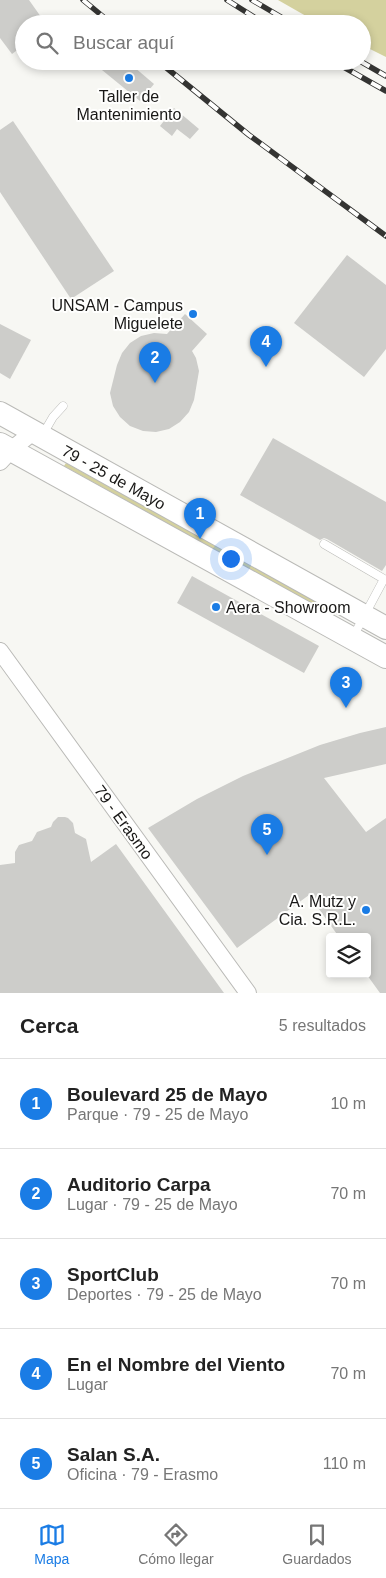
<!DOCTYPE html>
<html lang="es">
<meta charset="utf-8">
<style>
:root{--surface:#fff;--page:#f2f2f2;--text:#222;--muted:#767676;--line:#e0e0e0;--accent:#1a7ce5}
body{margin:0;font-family:Helvetica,sans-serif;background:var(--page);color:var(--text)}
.controls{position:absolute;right:15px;bottom:15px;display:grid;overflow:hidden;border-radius:5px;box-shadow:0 2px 8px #0003}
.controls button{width:45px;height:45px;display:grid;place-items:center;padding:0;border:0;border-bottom:1px solid var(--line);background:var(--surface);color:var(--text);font:25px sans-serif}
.you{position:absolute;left:230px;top:558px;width:18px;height:18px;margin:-12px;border:4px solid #fff;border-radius:50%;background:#1a73e8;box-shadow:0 0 0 8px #1a73e833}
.badge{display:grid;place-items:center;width:32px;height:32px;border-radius:50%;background:var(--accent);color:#fff;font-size:16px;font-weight:700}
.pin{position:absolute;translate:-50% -41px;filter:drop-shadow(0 1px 2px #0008)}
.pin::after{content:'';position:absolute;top:26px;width:18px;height:15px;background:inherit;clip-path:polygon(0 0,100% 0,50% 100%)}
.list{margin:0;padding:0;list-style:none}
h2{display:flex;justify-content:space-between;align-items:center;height:65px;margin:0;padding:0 20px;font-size:21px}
h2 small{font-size:16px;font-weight:400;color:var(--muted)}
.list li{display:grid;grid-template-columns:32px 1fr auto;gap:15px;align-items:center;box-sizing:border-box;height:90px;padding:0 20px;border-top:1px solid var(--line)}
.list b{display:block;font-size:19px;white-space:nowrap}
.list p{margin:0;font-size:16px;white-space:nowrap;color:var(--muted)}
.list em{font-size:16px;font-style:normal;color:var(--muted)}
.icon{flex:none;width:28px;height:28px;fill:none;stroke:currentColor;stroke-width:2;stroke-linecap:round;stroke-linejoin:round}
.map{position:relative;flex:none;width:386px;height:993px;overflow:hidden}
.search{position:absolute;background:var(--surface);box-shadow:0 2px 8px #0003;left:15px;right:15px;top:15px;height:55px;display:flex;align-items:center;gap:12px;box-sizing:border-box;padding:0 18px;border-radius:28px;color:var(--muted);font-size:19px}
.sheet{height:515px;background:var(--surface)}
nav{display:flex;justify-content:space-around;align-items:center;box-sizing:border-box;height:70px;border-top:1px solid var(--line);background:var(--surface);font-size:14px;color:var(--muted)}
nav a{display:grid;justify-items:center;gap:2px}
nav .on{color:var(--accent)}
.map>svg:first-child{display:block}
.green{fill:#d4d19e}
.building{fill:#cdcdca}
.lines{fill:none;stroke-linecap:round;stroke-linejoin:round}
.lane-casing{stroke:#babab7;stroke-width:9}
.street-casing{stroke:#babab7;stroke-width:18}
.secondary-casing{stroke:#babab7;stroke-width:24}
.lane{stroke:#fff;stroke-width:8}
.street{stroke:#fff;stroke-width:16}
.secondary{stroke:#fff;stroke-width:22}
.rail-casing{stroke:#343432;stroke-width:5.5}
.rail{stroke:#fffffe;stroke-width:4;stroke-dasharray:11;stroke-linecap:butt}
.poi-dot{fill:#1a7ce5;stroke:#fffffe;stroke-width:2}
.labels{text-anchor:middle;stroke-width:4;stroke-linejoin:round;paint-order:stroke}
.poi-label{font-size:16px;fill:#191817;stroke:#fffffe;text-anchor:end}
.street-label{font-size:16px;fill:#191817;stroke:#fffffe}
</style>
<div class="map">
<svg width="386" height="993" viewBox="0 0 386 993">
<rect width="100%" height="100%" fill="#f7f7f3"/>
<g class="green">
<path d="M278 0H386V57L362 45V24H320Z"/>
<path d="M66 463 336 612 334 616 64 466Z"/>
</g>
<g class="building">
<path d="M0 0H29L46 24H24V45L12 54 0 38Z"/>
<path d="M91 61H127L154 84 140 101Z"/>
<path d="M174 108 199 129 190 139 177 129 172 136 160 126Z"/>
<path d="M13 121 114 271 71 299 0 192V130Z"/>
<path d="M347 255 386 285V349L364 377 294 323Z"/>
<path d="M185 314 207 334 192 351 196 358 199 371 194 400 189 412 180 422 169 429 156 432 143 431 130 426 120 417 113 406 110 393 117 365 122 353 130 343 141 336 154 333 167 334Z"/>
<path d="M0 324 31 340 10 379 0 373Z"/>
<path d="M273 438 386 502V565L382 571 327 539 324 538 320 540 240 495Z"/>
<path d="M192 576 319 646 304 673 177 603Z"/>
<path d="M386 727V764L324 778 366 832 386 818V993H380L367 975V937H339L309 895 237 948 148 828 197 799 243 776 320 745 360 733Z"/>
<path d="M58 817H65L68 818 73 823 75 833 86 839 91 862 116 844 224 993H0V865L15 863V852L19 845 32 841 37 832 51 827 53 822Z"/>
</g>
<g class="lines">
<defs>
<g id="lane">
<path d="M40 430 46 429 53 417 63 406"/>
<path d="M324 544 384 579 353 637"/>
</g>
<g id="street">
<path d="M0 462 11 450 33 432"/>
<path d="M0 651 248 993"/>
</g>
<g id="secondary">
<path d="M0 413 386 628"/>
<path d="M0 444 386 657"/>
</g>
</defs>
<use href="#lane" class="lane-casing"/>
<use href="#street" class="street-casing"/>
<use href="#secondary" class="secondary-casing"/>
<use href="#lane" class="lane"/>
<use href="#street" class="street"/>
<use href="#secondary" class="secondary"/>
<defs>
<g id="rail">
<path d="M83 0 112 24"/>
<path d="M227 0 265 24"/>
<path d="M252 0 293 24"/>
<path d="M158 61 249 135 386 236"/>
<path d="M333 61 386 91"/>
<path d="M360 61 386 76"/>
</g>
</defs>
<use href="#rail" class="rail-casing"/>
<use href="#rail" class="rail"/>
</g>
<g class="poi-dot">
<circle cx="129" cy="78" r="5"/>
<circle cx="193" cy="314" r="5"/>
<circle cx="216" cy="607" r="5"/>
<circle cx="366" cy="910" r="5"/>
</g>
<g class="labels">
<g class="poi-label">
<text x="129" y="102" text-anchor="middle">Taller de<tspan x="129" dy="18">Mantenimiento</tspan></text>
<text x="183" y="311">UNSAM - Campus<tspan x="183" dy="18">Miguelete</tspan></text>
<text x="226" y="613" text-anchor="start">Aera - Showroom</text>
<text x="356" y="907">A. Mutz y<tspan x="356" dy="18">Cia. S.R.L.</tspan></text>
</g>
<g class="street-label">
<text transform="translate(114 477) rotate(29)" y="6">79 - 25 de Mayo</text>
<text transform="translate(124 822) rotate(54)" y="6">79 - Erasmo</text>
</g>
</g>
</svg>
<div class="controls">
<button><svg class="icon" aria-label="layers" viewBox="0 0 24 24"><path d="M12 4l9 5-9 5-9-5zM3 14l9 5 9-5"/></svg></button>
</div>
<div class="you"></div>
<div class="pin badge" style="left:200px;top:539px">1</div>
<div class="pin badge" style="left:155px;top:383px">2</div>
<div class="pin badge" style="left:346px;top:708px">3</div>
<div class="pin badge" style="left:266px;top:367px">4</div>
<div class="pin badge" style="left:267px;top:855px">5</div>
<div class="search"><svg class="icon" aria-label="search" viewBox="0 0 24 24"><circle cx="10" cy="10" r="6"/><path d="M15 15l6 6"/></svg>Buscar aquí</div>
</div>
<section class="sheet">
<h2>Cerca<small>5 resultados</small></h2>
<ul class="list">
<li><span class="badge">1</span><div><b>Boulevard 25 de Mayo</b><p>Parque · 79 - 25 de Mayo</p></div><em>10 m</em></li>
<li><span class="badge">2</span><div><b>Auditorio Carpa</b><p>Lugar · 79 - 25 de Mayo</p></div><em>70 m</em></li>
<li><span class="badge">3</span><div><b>SportClub</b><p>Deportes · 79 - 25 de Mayo</p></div><em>70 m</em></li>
<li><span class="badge">4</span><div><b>En el Nombre del Viento</b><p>Lugar</p></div><em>70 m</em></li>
<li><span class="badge">5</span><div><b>Salan S.A.</b><p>Oficina · 79 - Erasmo</p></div><em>110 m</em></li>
</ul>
</section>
<nav>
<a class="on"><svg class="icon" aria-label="map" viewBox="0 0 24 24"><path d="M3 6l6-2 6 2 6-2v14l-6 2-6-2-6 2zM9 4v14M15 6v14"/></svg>Mapa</a>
<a><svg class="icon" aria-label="directions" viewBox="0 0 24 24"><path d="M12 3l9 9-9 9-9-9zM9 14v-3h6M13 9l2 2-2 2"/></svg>Cómo llegar</a>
<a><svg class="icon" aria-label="saved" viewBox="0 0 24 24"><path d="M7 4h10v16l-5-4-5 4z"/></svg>Guardados</a>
</nav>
